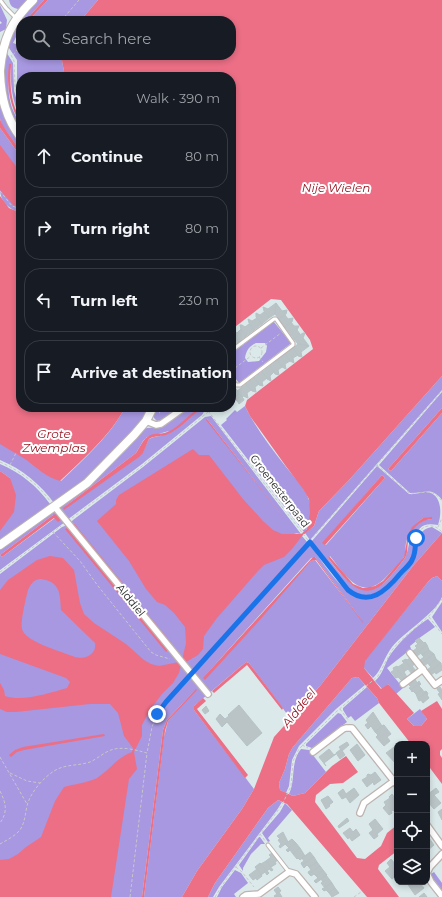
<!DOCTYPE html>
<meta charset="utf-8">
<style>
:root{--surface:#171b24;--page:#242831;--text:#f1f3f6;--muted:#9ea1a6;--line:#363941}
body{margin:0;font-family:Montserrat,sans-serif;background:var(--page);color:var(--text)}
.controls{position:absolute;right:12px;bottom:12px;display:grid;overflow:hidden;border-radius:8px;box-shadow:0 2px 6px #0003}
.controls button{width:36px;height:36px;display:grid;place-items:center;padding:0;border:0;border-bottom:1px solid var(--line);background:var(--surface);color:var(--text);font:20px sans-serif}
.stop{position:absolute;width:12px;height:12px;margin:-9px;border:3px solid #1a73e8;border-radius:50%;background:#fff}
.stop.end{background:#1a73e8;border-color:#fff;box-shadow:0 1px 4px #0008}
.list{margin:0;padding:0;list-style:none}
h2{display:flex;justify-content:space-between;align-items:center;height:52px;margin:0;padding:0 16px;font-size:17px}
h2 small{font-size:13px;font-weight:400;color:var(--muted)}
.list li{display:grid;grid-template-columns:26px 1fr auto;gap:12px;align-items:center;box-sizing:border-box;height:64px;margin:0 8px 8px;padding:0 8px;border:1px solid var(--line);border-radius:16px}
.list b{display:block;font-size:15px;white-space:nowrap}
.list em{font-size:13px;font-style:normal;color:var(--muted)}
.icon{flex:none;width:22px;height:22px;fill:none;stroke:currentColor;stroke-width:2;stroke-linecap:round;stroke-linejoin:round}
.map{position:relative;flex:none;width:442px;height:897px;overflow:hidden}
.search{position:absolute;background:var(--surface);box-shadow:0 2px 6px #0003;left:16px;top:16px;width:220px;height:44px;display:flex;align-items:center;gap:10px;box-sizing:border-box;padding:0 14px;border-radius:16px;color:var(--muted);font-size:15px}
.panel{position:absolute;background:var(--surface);box-shadow:0 2px 6px #0003;left:16px;top:72px;width:220px;height:340px;border-radius:16px}
.map>svg:first-child{display:block}
.green{fill:#a798e1;fill-rule:evenodd}
.water{fill:#ec6f86;fill-rule:evenodd}
.lines{fill:none;stroke-linecap:round;stroke-linejoin:round}
.stream{stroke:#ec6f86;stroke-width:2}
.building{fill:#bac4c6;stroke:#b5c3c6}
.lane-casing{stroke:#bdb3af;stroke-width:5}
.street-casing{stroke:#bdb3af;stroke-width:8}
.secondary-casing{stroke:#bdb3af;stroke-width:10}
.path{stroke:#c7c7c7;stroke-width:1;stroke-dasharray:3 2;stroke-linecap:butt}
.lane{stroke:#fff;stroke-width:3}
.street{stroke:#fff;stroke-width:5.5}
.secondary{stroke:#fff;stroke-width:8}
.route{stroke:#1a73e8;stroke-width:5}
.labels{text-anchor:middle;stroke-width:4;stroke-linejoin:round;paint-order:stroke}
.street-label{font-size:11px;fill:#292929;stroke:#fff}
.water-label{font-size:12px;font-style:italic;fill:#96101e;stroke:#fff}
</style>
<div class="map">
<svg width="442" height="897" viewBox="0 0 442 897">
<rect width="100%" height="100%" fill="#dbe9eb"/>
<g class="green">
<path d="M9 0H29L18 9C13 8 10 6 9 0Z"/>
<path d="M37 0H44L25 21H21V27L13 43 16 44 21 32V55H61L65 77H21V107L17 90V60L7 45 19 20Z"/>
<path d="M48 0H98L80 21H28Z"/>
<path d="M0 5 7 20 6 29 0 32V24L2 23 0 21Z"/>
<path d="M5 50 13 63 14 91 21 114V119C12 101 10 84 11 65 8 81 7 92 12 108 16 118 21 123 21 134L5 100 3 71Z"/>
<path d="M0 102 13 131 21 143V152L2 125 0 119Z"/>
<path d="M0 128 21 157V183L0 156Z"/>
<path d="M0 189 21 207V213C9 209 0 202 0 189Z"/>
<path d="M273 322H274L291 343 290 344 239 383 231 373V354ZM256 343H265L267 346 266 352 259 361 248 362 245 358C246 351 249 346 256 343Z"/>
<path d="M442 376V390L310 540 305 533 314 526 319 511 350 479Z"/>
<path d="M442 392V408L388 469 391 471 442 413V500C431 486 424 494 410 493L379 465Z"/>
<path d="M245 406C255 427 271 448 286 467 294 477 305 488 309 500 312 509 311 526 304 532L221 425 227 420 226 419 235 410 237 412Z"/>
<path d="M125 407H150L138 425 102 464 85 480 54 503C40 484 22 469 0 460V441L61 481C82 461 113 433 125 407Z"/>
<path d="M156 407H161L159 414 163 407H180L164 419 157 421 154 418 153 414Z"/>
<path d="M189 407H203L205 410 202 415 142 464 67 520 59 510V507L89 486 127 449 143 430 147 428 162 427 166 425ZM169 431 160 436 154 437 149 439 143 452 63 508 136 453 143 441 147 437Z"/>
<path d="M211 416 301 534 294 533 302 536 308 543 304 547V548L310 545C330 571 358 625 395 583 401 576 410 568 414 559 419 548 414 530 432 527L442 533 413 566 320 686 290 718 249 663 246 662 194 706V710L254 789 242 809 197 871 182 897H144L164 737 168 721 196 689 167 720 163 730 142 897H0V574L62 527C69 524 67 527 73 520L143 467 205 417ZM207 419 286 521 207 420ZM315 557 363 622 315 560 311 561 203 678 311 558Z"/>
<path d="M0 464C21 473 37 486 50 504V506L0 543V517L10 478 0 471Z"/>
<path d="M377 466 409 494C416 495 422 491 428 492 442 495 442 514 438 525 409 519 418 547 410 560 408 565 403 569 399 574 387 587 371 603 352 591 338 582 322 556 311 542ZM382 475 385 478 326 545 323 543ZM423 518 432 519C405 521 413 541 405 558 399 566 392 575 385 582 361 604 341 575 328 558L330 556C347 578 363 604 389 574 394 568 402 562 405 555 406 551 405 547 406 543 409 531 415 525 423 518Z"/>
<path d="M52 511H56L65 522 0 570V555L2 557 55 518 53 515 0 555V549Z"/>
<path d="M437 576 442 581C442 586 442 593 442 597 435 614 404 632 392 647 384 657 382 670 373 678L364 668V661L428 582 432 578Z"/>
<path d="M442 602V632L432 617Z"/>
<path d="M428 619 435 627 415 641V642L410 646 411 649 387 668 403 688 396 694 388 684 382 689 375 681C383 674 384 665 389 657 396 645 416 626 428 619Z"/>
<path d="M358 677 365 685 336 709 299 746 292 760 289 786 286 793 280 790 279 783 285 769 289 754 293 747 352 678Z"/>
<path d="M367 687 377 698 379 703 355 721 351 716 348 718 343 710V708Z"/>
<path d="M420 709 427 719 421 726H414L407 719Z"/>
<path d="M338 713 341 714 347 722 312 748 306 746V744Z"/>
<path d="M301 749 309 750 326 772 305 793 293 796 289 794C296 780 290 762 301 749Z"/>
<path d="M278 800 282 802 277 810 219 887 213 897H208L215 883 268 808Z"/>
<path d="M285 803 292 810 268 838 270 841 268 842 262 833 280 812Z"/>
<path d="M259 837H260L265 844H261L251 854 243 868V871L239 865Z"/>
<path d="M235 870 241 873 248 883 234 894 236 897H217L222 887Z"/>
<path d="M434 872 442 883V890L431 876V874Z"/>
</g>
<g class="water">
<path d="M44 0H48L28 21H25Z"/>
<path d="M98 0H442V376L350 479 319 511 314 526 302 536 292 549 284 557 264 565 258 571 217 618 204 636 203 649 198 655 181 665 179 673 173 683 162 694 150 710 142 725V736L134 752 137 769 129 779 111 897H0V860L9 859 18 854 26 847 41 837 55 801 64 787C74 784 87 783 97 778 111 769 116 758 132 752L133 748 124 736 118 713 110 704H90L16 712H7L0 709V683L4 690 5 696C23 702 49 693 67 688L70 682 66 678 0 654V590L8 580 37 560 50 556 63 558 74 570 80 603 84 614 94 623 126 644 144 660 151 664 159 666 179 662 182 660 186 643 185 627 174 613 165 605 157 602 146 589 129 561 97 521 116 504V500L119 495 193 449 199 455H209L243 499 263 521 273 530 282 534H301L307 529 310 513 309 499 303 489 285 465 250 416 245 406 247 400 313 349 310 340 281 300 271 299 231 330V77H65L61 55H231V21H80ZM40 579C60 581 60 593 61 610L95 643C97 654 85 660 75 657 63 652 25 642 22 629 20 622 26 598 28 590 31 584 33 580 40 579Z"/>
<path d="M9 64H11C10 79 10 94 15 108 18 115 21 118 21 126 10 106 6 87 9 64Z"/>
<path d="M0 119C4 131 21 147 21 157L0 128Z"/>
<path d="M0 145 21 173V208L13 205 0 190Z"/>
<path d="M0 196 9 208 21 213V407H125C113 433 81 461 60 481 46 477 37 468 25 459 17 454 8 449 0 444Z"/>
<path d="M442 408V413L391 471 388 469Z"/>
<path d="M196 410 197 412C188 419 178 430 168 434 162 437 155 435 149 439L143 453 139 457 64 510 63 508 136 453C141 446 144 435 155 434 159 433 163 434 168 432 178 427 187 417 196 410Z"/>
<path d="M207 419 286 521 206 420Z"/>
<path d="M0 471 10 478 16 495 14 512 0 531Z"/>
<path d="M382 475 385 478 325 545 322 543Z"/>
<path d="M56 514 61 520 58 522 54 518 2 557 0 555 53 515Z"/>
<path d="M432 517V519C419 520 411 529 408 542 407 548 408 553 405 558 399 566 392 575 385 582 361 606 341 574 328 558L329 556 353 584 363 588 375 586 383 581 404 557 408 535 412 527 423 518Z"/>
<path d="M67 528 168 650 166 652 65 529Z"/>
<path d="M442 533V581L437 576 432 578 428 582 365 661 364 668 381 689 388 684 414 713 407 719 414 726H421L427 719 421 711 437 701 442 709V749L440 751V755L442 758V784L427 764V744H411L379 703 377 698 358 677 352 678 293 747 289 754 285 769 279 783 280 790 293 796 305 793 332 766 346 756 358 772 343 783 330 784 316 795 315 802 357 858 365 859 381 846 387 833 397 825V851L379 865 378 869 399 897H367L287 804 278 800 268 808 215 883 208 897H182L197 871 242 809 254 789 274 737 320 686 413 566Z"/>
<path d="M313 557H315L363 622V623L316 560 311 561 258 622 205 680 203 678Z"/>
<path d="M246 662 249 663 283 708 282 710 247 665 214 693 212 691Z"/>
<path d="M196 689 197 690 168 721 165 731 144 897H142L163 730 167 720Z"/>
<path d="M203 698 206 701 197 709 248 775 245 778 194 710V706Z"/>
<path d="M104 734 105 736 24 750 17 752 11 757 9 755 15 750 23 747Z"/>
</g>
<g class="lines">
<path class="stream" d="M74 525 170 643"/>
</g>
<g class="building">
<path d="M276 303 282 311 287 310 286 314 279 319 275 314Z"/>
<path d="M276 303 275 314 269 318 264 311 263 307 268 309Z"/>
<path d="M264 312 269 318 262 324 256 317V313L260 315Z"/>
<path d="M285 315 288 319 293 318 292 322 285 327 279 319Z"/>
<path d="M257 318 262 324 254 330 249 323 248 319 252 321Z"/>
<path d="M291 322 294 326H299L297 330 300 334 294 339 285 327Z"/>
<path d="M249 324 254 330 246 336 241 329 240 325H242L245 327Z"/>
<path d="M241 329 246 336 239 342 233 334V331L237 333Z"/>
<path d="M303 333H305L303 338 309 346 298 344 294 339Z"/>
<path d="M234 335 239 342 231 347V337Z"/>
<path d="M298 344 309 346 301 352 302 357 298 356 293 348Z"/>
<path d="M293 348 298 355 293 358 294 363 290 361 285 354Z"/>
<path d="M285 354 290 361 285 364 286 369 282 367 277 360Z"/>
<path d="M277 360 282 367 278 370 279 375 275 374 270 366Z"/>
<path d="M270 366 274 372 270 376 271 381 267 379 262 372Z"/>
<path d="M262 372 267 378 262 382 263 386 259 385 254 378Z"/>
<path d="M254 378 259 384 255 387 256 392 252 391 246 384Z"/>
<path d="M246 384 251 390 247 393 248 398 243 396 242 397 237 391Z"/>
<path d="M236 389 238 391 232 395 231 393Z"/>
<path d="M238 391 239 394 234 397 232 395Z"/>
<path d="M239 394 241 396 236 400 234 397Z"/>
<path d="M241 396 243 398 238 402 236 400Z"/>
<path d="M243 398 244 400 239 404 238 402Z"/>
<path d="M419 638 422 641 418 644 415 641Z"/>
<path d="M422 641 424 643 425 642 427 645 415 654 413 651 417 648 415 646Z"/>
<path d="M427 645 429 650 422 655 421 653 417 656 415 654Z"/>
<path d="M429 650 434 654 422 663 420 660 424 657 422 655Z"/>
<path d="M434 654 436 659 429 665 428 663 424 666 422 663Z"/>
<path d="M410 658 415 664 412 666 416 671 414 672 404 660 406 659 407 660Z"/>
<path d="M436 659 441 663 429 672 427 670 431 667 429 665Z"/>
<path d="M404 660 414 672 412 674 408 669 405 671 401 665 404 663 402 661Z"/>
<path d="M441 663 442 670 436 674 435 672 431 675 429 672Z"/>
<path d="M401 665 405 671 404 672 407 677 404 679 395 667 397 666 398 667Z"/>
<path d="M395 667 404 679 402 681 398 677 396 678 391 672 394 670 393 668Z"/>
<path d="M415 679 417 683 419 681 420 683 411 690 409 688 411 687 408 684Z"/>
<path d="M420 683 421 684 419 686 422 689 416 694 413 691 412 692 411 690Z"/>
<path d="M440 687 442 690V700L438 694 440 693 437 689Z"/>
<path d="M422 689 424 692 426 691 427 692 418 699 416 694Z"/>
<path d="M427 692 428 694 427 695 429 698 423 703 421 700 419 701 418 699Z"/>
<path d="M239 705 262 733 247 746 227 722 222 727 216 719 220 714 225 719 229 716 228 715Z"/>
<path d="M206 706 209 711 205 714 202 710Z"/>
<path d="M373 712 382 726 384 725 375 732 371 726 368 729 365 725 368 723 366 720Z"/>
<path d="M384 725 391 734 387 737 390 741 384 746 376 737 378 735 375 732Z"/>
<path d="M347 742 349 745 342 751 339 747Z"/>
<path d="M357 744 365 755 358 761 350 750Z"/>
<path d="M397 745V765L386 753Z"/>
<path d="M329 749 334 755 336 754 324 763 326 766 319 757Z"/>
<path d="M341 749 345 755 340 759 336 753Z"/>
<path d="M375 772 381 780 374 785 373 782 367 787 362 780 367 777V775L368 774 371 775Z"/>
<path d="M354 788 359 795 350 803 346 797 342 799 338 793 343 789 346 794Z"/>
<path d="M436 788 439 792 434 795 441 803 434 809 427 801 429 799 427 795Z"/>
<path d="M392 794 397 801 395 804 397 807V813H396L393 810 391 811 392 813 389 815 383 808 386 805 384 802 390 798 389 797Z"/>
<path d="M328 796 333 802 329 805 330 806 326 809 321 800Z"/>
<path d="M442 809V820L438 812Z"/>
<path d="M347 818 349 821 339 828 338 826Z"/>
<path d="M375 819 383 829 377 834 378 836 374 839 369 833 373 830 369 824Z"/>
<path d="M350 828 353 832 356 829 360 835 352 841 349 837 348 839 343 833Z"/>
<path d="M283 832 288 842 280 848 279 846 281 844 278 840 280 839 277 836Z"/>
<path d="M429 838 434 845 427 851V839Z"/>
<path d="M292 839 296 843 289 848 285 844Z"/>
<path d="M296 843 300 848 293 854 290 850 288 852 286 850Z"/>
<path d="M300 848 305 856 300 860 298 858 297 859 293 854Z"/>
<path d="M310 852 314 857 302 865 301 863 304 861 302 858Z"/>
<path d="M272 853 278 860 275 862 276 864 271 867 266 861 271 857 269 855Z"/>
<path d="M314 857 317 862 309 867 307 865 304 868 302 865Z"/>
<path d="M391 859 396 865 393 868 397 873V875L392 879 385 871 390 867 387 863Z"/>
<path d="M266 861 273 870 271 871 270 869 266 871 261 864Z"/>
<path d="M317 862 320 866 309 874 308 872 311 870 309 867Z"/>
<path d="M260 863 269 873 267 875 265 872 261 875 255 867Z"/>
<path d="M320 866 323 870 316 876 314 874 311 876 309 874Z"/>
<path d="M257 869 262 876 257 880 256 878 253 880 249 875Z"/>
<path d="M323 870 327 875 316 883 314 881 318 878 316 876Z"/>
<path d="M326 875 332 883 325 888 321 883 323 882 321 879Z"/>
<path d="M409 882 416 883 419 882 424 888 415 895 407 883Z"/>
<path d="M332 883 335 888 329 893 326 890 324 891 322 889Z"/>
<path d="M278 887 281 891 279 892 282 897H275L274 896 277 894 274 890Z"/>
<path d="M335 888 339 893 332 897 329 893Z"/>
<path d="M424 893 427 897H419Z"/>
</g>
<g class="lines">
<defs>
<g id="lane">
<path d="M0 0 6 8 16 18"/>
<path d="M231 351 274 319H276L293 343V345L240 385H236L231 378"/>
<path d="M268 845 289 872"/>
</g>
<g id="street">
<path d="M146 421 156 425 161 424 185 407"/>
<path d="M54 506 208 694"/>
<path d="M410 653 435 685 442 680"/>
<path d="M403 684 423 669"/>
<path d="M313 752 343 729 346 728H352L397 785"/>
<path d="M360 813 364 803 394 781"/>
<path d="M427 825 442 846"/>
<path d="M442 854 430 867 427 873 431 882 442 896"/>
<path d="M243 897 246 895 259 894 289 872 296 874 315 897"/>
</g>
<g id="secondary">
<path d="M0 70C3 40 11 21 33 0"/>
<path d="M0 73C1 98 6 118 21 138"/>
<path d="M0 545 87 483 134 435 146 421 153 407"/>
</g>
</defs>
<use href="#lane" class="lane-casing"/>
<use href="#street" class="street-casing"/>
<use href="#secondary" class="secondary-casing"/>
<g class="path">
<path d="M61 21 79 0"/>
<path d="M11 55 14 61 15 86 21 110"/>
<path d="M13 55 21 45"/>
<path d="M0 191 12 206 21 209"/>
<circle cx="256" cy="352" r="6"/>
<path d="M261 348 281 333"/>
<path d="M259 357 263 362"/>
<path d="M231 371 251 356"/>
<path d="M205 407 341 583C364 608 381 596 400 574 404 570 409 565 412 560 418 550 412 529 428 526 434 525 438 528 442 532"/>
<path d="M0 462C20 471 37 483 50 501"/>
<path d="M10 465 16 453"/>
<path d="M377 465 409 493C423 495 431 486 442 501"/>
<path d="M72 518 142 466 208 412"/>
<path d="M438 527 442 518"/>
<path d="M53 532 80 561 98 586 151 652 156 655 170 659"/>
<path d="M0 572 61 526"/>
<path d="M429 617 442 634"/>
<path d="M197 669 442 391"/>
<path d="M340 709 349 721"/>
<path d="M302 745 308 748"/>
<path d="M0 757 27 804"/>
<path d="M10 773 27 781 40 783"/>
<path d="M0 791C6 803 8 812 0 823"/>
<path d="M260 834 266 842"/>
<path d="M0 844C7 840 15 836 20 830 25 822 25 815 27 806 30 793 43 778 54 771 65 764 78 766 90 762 97 759 103 753 111 750 122 746 136 750 147 753L152 727 157 714 188 679"/>
<path d="M236 867 242 872 254 887"/>
<path d="M130 897 147 753"/>
<path d="M215 897 225 881 282 805 291 786 293 761 299 749 336 712 378 676 392 650 398 643 431 614 442 599"/>
<path d="M354 897 361 892"/>
</g>
<use href="#lane" class="lane"/>
<use href="#street" class="street"/>
<use href="#secondary" class="secondary"/>
</g>
<g class="lines">
<path class="route" d="M157 714 166 702 310 542 348 590C369 607 386 591 400 574 404 569 410 565 412 560 416 553 415 545 416 538"/>
</g>
<g class="labels">
<g class="street-label">
<text transform="translate(280 491) rotate(52)" y="4">Groenesterpaad</text>
<text transform="translate(131 600) rotate(51)" y="4">Alddiel</text>
</g>
<g class="water-label">
<text x="336" y="192">Nije Wielen</text>
<text x="54" y="438">Grote<tspan x="54" dy="14">Zwemplas</tspan></text>
<text transform="translate(299 708) rotate(-51)" y="4">Alddeel</text>
</g>
</g>
</svg>
<div class="controls">
<button>+</button>
<button>−</button>
<button><svg class="icon" aria-label="locate" viewBox="0 0 24 24"><circle cx="12" cy="12" r="6"/><path d="M12 2v4M12 18v4M2 12h4M18 12h4"/></svg></button>
<button><svg class="icon" aria-label="layers" viewBox="0 0 24 24"><path d="M12 4l9 5-9 5-9-5zM3 14l9 5 9-5"/></svg></button>
</div>
<div class="stop" style="left:416px;top:538px"></div>
<div class="stop end" style="left:157px;top:714px"></div>
<div class="search"><svg class="icon" aria-label="search" viewBox="0 0 24 24"><circle cx="10" cy="10" r="6"/><path d="M15 15l6 6"/></svg>Search here</div>
<section class="panel">
<h2>5 min<small>Walk · 390 m</small></h2>
<ul class="list">
<li><svg class="icon" aria-label="ahead" viewBox="0 0 24 24"><path d="M12 20V5M6 11l6-6 6 6"/></svg><div><b>Continue</b></div><em>80 m</em></li>
<li><svg class="icon" aria-label="right" viewBox="0 0 24 24"><path d="M7 20v-9h11M14 6l5 5-5 5"/></svg><div><b>Turn right</b></div><em>80 m</em></li>
<li><svg class="icon" aria-label="left" viewBox="0 0 24 24"><path d="M17 20v-9H6M10 6l-5 5 5 5"/></svg><div><b>Turn left</b></div><em>230 m</em></li>
<li><svg class="icon" aria-label="arrive" viewBox="0 0 24 24"><path d="M6 21V4h12l-3 4 3 4H6"/></svg><div><b>Arrive at destination</b></div></li>
</ul>
</section>
</div>
